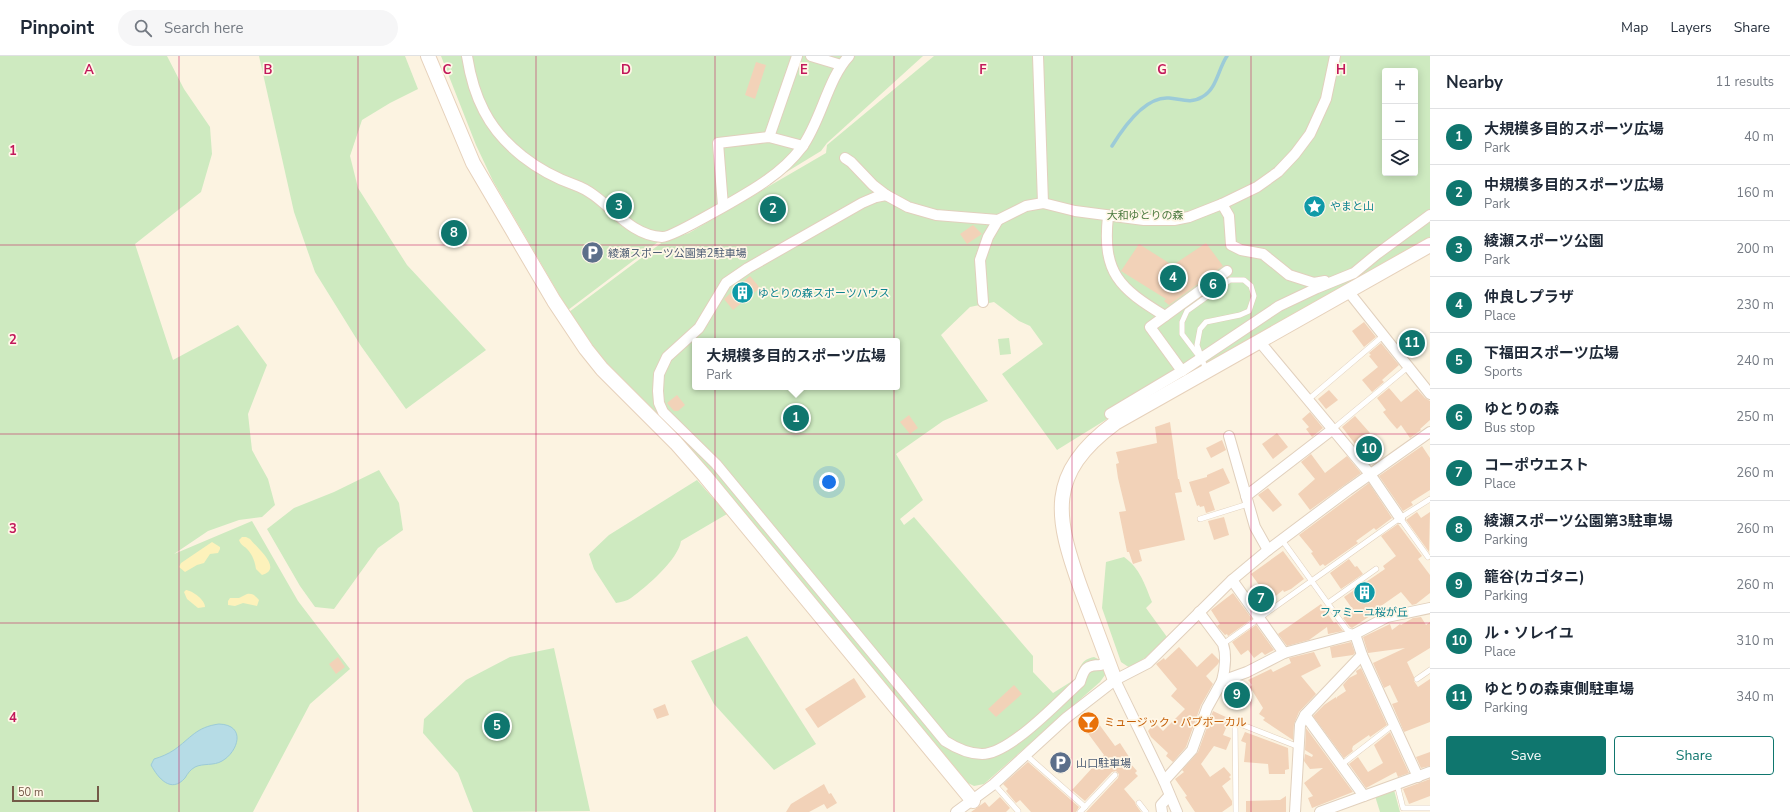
<!DOCTYPE html>
<meta charset="utf-8">
<style>
:root{--surface:#fff;--page:#f6f6f7;--text:#1f2937;--muted:#747a83;--line:#e0e1e3;--accent:#0f766e}
body{margin:0;font-family:"Nunito Sans","Noto Sans JP",sans-serif;background:var(--page);color:var(--text)}
.controls{position:absolute;right:12px;top:12px;display:grid;overflow:hidden;border-radius:4px;box-shadow:0 2px 10px #0003}
.controls button{width:36px;height:36px;display:grid;place-items:center;padding:0;border:0;border-bottom:1px solid var(--line);background:var(--surface);color:var(--text);font:20px sans-serif}
.scale{position:absolute;left:12px;bottom:10px;width:87px;box-sizing:border-box;padding-left:4px;border:2px solid #745a48;border-top:0;font-size:11px;line-height:14px;white-space:nowrap;color:#745a48;-webkit-text-stroke:3px #fff7e7;paint-order:stroke}
.you{position:absolute;left:829px;top:426px;width:14px;height:14px;margin:-10px;border:3px solid #fff;border-radius:50%;background:#1a73e8;box-shadow:0 0 0 6px #1a73e833}
.badge{display:grid;place-items:center;width:26px;height:26px;border-radius:50%;background:var(--accent);color:#fff;font-size:13px;font-weight:700}
.pin{position:absolute;translate:-50% -50%;border:2px solid #fff;box-shadow:0 1px 4px #0006}
.popup{position:absolute;left:692px;top:282px;width:208px;height:52px;box-sizing:border-box;display:grid;place-content:center;border-radius:4px;background:var(--surface);filter:drop-shadow(0 1px 3px #0005);font-size:13px;white-space:nowrap;color:var(--muted)}
.popup b{font-size:15px;color:var(--text)}
.popup::after{content:'';position:absolute;left:50%;top:100%;margin-left:-8px;border:8px solid transparent;border-top-color:var(--surface)}
.list{margin:0;padding:0;list-style:none}
h2{display:flex;justify-content:space-between;align-items:center;height:52px;margin:0;padding:0 16px;font-size:17px}
h2 small{font-size:13px;font-weight:400;color:var(--muted)}
.list li{display:grid;grid-template-columns:26px 1fr auto;gap:12px;align-items:center;box-sizing:border-box;height:56px;padding:0 16px;border-top:1px solid var(--line)}
.list b{display:block;font-size:15px;white-space:nowrap}
.list p{margin:0;font-size:13px;white-space:nowrap;color:var(--muted)}
.list em{font-size:13px;font-style:normal;color:var(--muted)}
.actions{display:flex;gap:8px;padding:12px 16px}
.actions a{flex:1;padding:9px 0;border:1px solid var(--accent);border-radius:4px;text-align:center;font-size:14px;color:var(--accent)}
.actions .main{background:var(--accent);color:#fff}
.icon{flex:none;width:22px;height:22px;fill:none;stroke:currentColor;stroke-width:2;stroke-linecap:round;stroke-linejoin:round}
.map{position:relative;flex:none;width:1430px;height:756px;overflow:hidden}
header{display:flex;align-items:center;gap:24px;box-sizing:border-box;height:56px;padding:0 20px;background:var(--surface);border-bottom:1px solid var(--line)}
header strong{font-size:19px}
nav{display:flex;gap:22px;margin-inline-start:auto;font-size:14px}
.search{width:280px;height:36px;background:var(--page);display:flex;align-items:center;gap:10px;box-sizing:border-box;padding:0 14px;border-radius:22px;color:var(--muted);font-size:15px}
main{display:flex}
aside{flex:1;background:var(--surface)}
.map>svg:first-child{display:block}
.green{fill:#ceeac0;fill-rule:evenodd}
.sand{fill:#fdf2bb}
.water{fill:#b6dce6;stroke:#9ccbd8}
.lines{fill:none;stroke-linecap:round;stroke-linejoin:round}
.stream{stroke:#9ccbd8;stroke-width:3.5}
.building{fill:#f2d2b8}
.lane-casing{stroke:#e1d0bd;stroke-width:6}
.street-casing{stroke:#e1d0bd;stroke-width:12}
.secondary-casing{stroke:#e6d1bb;stroke-width:16}
.lane{stroke:#fff;stroke-width:5}
.street{stroke:#fff;stroke-width:10}
.secondary{stroke:#fff;stroke-width:14}
.grid{fill:none;stroke:#c2185b;stroke-width:1;stroke-opacity:0.55}
.labels{text-anchor:middle;stroke-width:3.5;stroke-linejoin:round;paint-order:stroke}
.culture-label{font-size:11px;fill:#0d838f;stroke:#fff7e7;text-anchor:start}
.park-label{font-size:11px;fill:#4d7a40;stroke:#fff7e7}
.service-label{font-size:11px;fill:#4e5e75;stroke:#fff7e7;text-anchor:start}
.food-label{font-size:11px;fill:#c56008;stroke:#fff7e7;text-anchor:start}
.grid-label{font-size:13px;text-anchor:middle;font-weight:bold;fill:#c2185b;stroke:#fff7e7;stroke-width:3.5;stroke-linejoin:round;paint-order:stroke}
</style>
<header>
<strong>Pinpoint</strong>
<div class="search"><svg class="icon" aria-label="search" viewBox="0 0 24 24"><circle cx="10" cy="10" r="6"/><path d="M15 15l6 6"/></svg>Search here</div>
<nav><a>Map</a><a>Layers</a><a>Share</a></nav>
</header>
<main>
<div class="map">
<svg width="1430" height="756" viewBox="0 0 1430 756">
<rect width="100%" height="100%" fill="#fcf3e1"/>
<g class="green">
<path d="M0 0H167L184 33 210 71 212 98 201 136 135 188 173 304 238 269 267 309 248 358 252 394 268 423 275 449 262 461 239 464 208 475 174 498 252 465 298 545 350 613 310 648 253 756H0Z"/>
<path d="M259 0H405L418 33 390 47 362 64 350 100 358 132 407 209 486 294 406 353 361 290 315 216 294 156Z"/>
<path d="M441 0H923L827 87 821 95 690 175 662 183 568 254 493 125 476 89Z"/>
<path d="M934 0H1430V182L1112 360 1057 394 1002 318 1043 288 1030 270 1019 265 994 246 970 251 941 279 988 345 943 365 896 398 923 444 900 463 904 469 914 461 1033 600V616L1053 637 1077 622C1080 610 1081 604 1094 601L1102 605 1106 612 1105 619 1100 626 984 728 974 730 968 727 687 389 614 318 585 282 569 256 664 185 689 177 826 97 827 89ZM1385 15H1415V117H1385ZM695 285H897V331H695Z"/>
<path d="M1009 282 1011 298 1000 299 998 283Z"/>
<path d="M379 414 399 447 403 474 378 492 334 553 315 551 300 530 267 473 294 452 334 436Z"/>
<path d="M697 424 727 458 681 485C678 504 646 531 631 542 627 545 621 546 616 547L594 513 589 498 609 479Z"/>
<path d="M1124 501C1140 512 1145 529 1152 546L1146 552 1167 581 1146 601 1130 612 1121 606 1102 552 1106 506Z"/>
<path d="M747 580 816 688 774 714 714 648 691 605Z"/>
<path d="M554 592 590 755 473 756 458 717 423 677 424 663 466 624 510 601Z"/>
<path d="M1394 734 1400 756H1380L1375 740Z"/>
</g>
<g class="sand">
<path d="M242 481H246L250 483C256 491 284 513 262 519L256 513C255 506 253 500 248 494 245 490 241 490 239 484Z"/>
<path d="M212 486 220 491V493L218 497 210 498 204 507 197 509 185 516 179 511 181 507Z"/>
<path d="M186 534C193 535 205 544 205 551L198 552 187 543 184 536Z"/>
<path d="M247 538C253 537 255 540 259 544L257 550 243 547 235 550 228 549V545L230 542H239Z"/>
</g>
<path class="water" d="M219 668C247 669 238 696 222 705 214 710 203 707 195 711 190 714 188 717 185 722 171 738 158 722 151 709L154 703C161 701 168 698 174 694 191 682 196 671 219 668Z"/>
<g class="lines">
<path class="stream" d="M1112 90C1123 72 1145 40 1169 42 1181 43 1191 48 1202 41 1217 33 1218 13 1227 0"/>
</g>
<g class="building">
<path d="M756 6 766 9 755 43 745 39Z"/>
<path d="M973 169 982 178 967 188 960 178Z"/>
<path d="M1206 187 1223 210 1169 249 1164 245 1166 243 1121 215 1139 188 1169 207H1176Z"/>
<path d="M750 220 760 232 733 254 724 243Z"/>
<path d="M1364 266 1376 281 1364 291 1352 275Z"/>
<path d="M1381 287 1399 309 1382 324 1384 326 1372 336 1362 324 1378 311 1369 300 1371 299 1369 297Z"/>
<path d="M1389 332 1401 346 1417 333 1425 342 1430 345V364L1420 373 1421 374 1410 382 1401 369 1397 373 1390 365 1383 356 1386 354 1377 342Z"/>
<path d="M1329 334 1338 344 1326 353 1318 343Z"/>
<path d="M677 339 685 349 678 355H674L667 347Z"/>
<path d="M1310 356 1323 372 1312 381 1306 373 1309 371 1302 363Z"/>
<path d="M909 359 918 372 910 378 900 366Z"/>
<path d="M1355 360 1370 377 1368 379 1382 396 1369 406 1342 371Z"/>
<path d="M1170 366 1178 423H1179L1182 436 1175 437 1185 484 1139 494 1142 505 1133 508 1129 496H1127L1119 456 1126 455 1118 422 1116 408 1119 407 1116 396 1157 387 1155 371Z"/>
<path d="M1277 377 1288 391 1273 403 1262 388Z"/>
<path d="M1222 384 1226 394 1211 402 1206 392Z"/>
<path d="M1422 390 1430 402V434L1411 446 1413 449 1403 455 1379 420Z"/>
<path d="M1311 398 1325 417 1347 400 1361 417 1310 454 1298 438 1315 423 1301 406Z"/>
<path d="M1223 412 1230 427 1209 436 1215 454 1206 457 1204 450 1200 451 1199 449 1197 450 1189 426 1207 421V419Z"/>
<path d="M1369 427 1392 462 1376 474 1374 472 1356 485 1358 487 1325 510 1323 508 1320 510 1311 497 1313 496 1299 479Z"/>
<path d="M1268 432 1282 449 1273 456 1258 439Z"/>
<path d="M1417 456 1421 462 1430 456 1429 496 1406 464Z"/>
<path d="M1224 461 1229 479 1214 484 1208 465Z"/>
<path d="M1398 468 1422 500 1418 503 1430 519V537L1416 548 1412 549 1401 536 1381 550 1382 552 1352 572 1350 571 1343 562 1354 555 1344 541 1385 513 1383 510 1396 500 1381 480Z"/>
<path d="M1283 495 1304 523 1291 533 1284 536 1283 534 1260 553 1252 541 1262 533 1251 518Z"/>
<path d="M1349 503 1355 511 1357 510 1363 518 1341 533 1330 517Z"/>
<path d="M1233 537 1252 563 1228 580 1227 578 1225 579 1217 570 1220 568 1211 554Z"/>
<path d="M1321 548 1334 567 1336 566 1343 575 1328 578 1327 571 1309 584 1287 590 1278 578Z"/>
<path d="M1421 561 1426 569 1430 566V592L1407 606 1414 621V625L1418 631 1430 623V666L1404 676 1392 648 1398 646 1390 629 1384 632 1373 607 1405 592 1368 597 1363 581 1390 568 1392 574 1400 568 1401 569 1413 562Z"/>
<path d="M1256 569 1274 594 1265 599 1262 596 1254 602 1248 594 1241 599 1232 586Z"/>
<path d="M1351 586 1355 597 1353 599 1332 602 1330 591Z"/>
<path d="M1179 591 1197 611 1212 597 1219 604V606L1218 608 1206 620 1213 628 1201 649 1186 691 1173 706 1166 700 1168 697 1151 681 1148 675 1155 667 1163 675 1185 653 1171 640 1177 633 1156 608 1164 602 1165 604Z"/>
<path d="M1314 596 1321 610 1301 620 1316 638 1299 656 1294 668 1293 684 1263 664 1265 662 1259 658 1263 652 1250 631 1252 629 1248 624 1271 613 1273 616 1291 607 1289 602Z"/>
<path d="M338 601 345 611 336 618 329 608Z"/>
<path d="M1361 612 1387 669 1370 681 1369 679 1353 690 1352 693 1353 695 1344 702 1313 660 1324 649 1336 641 1337 643V641L1346 635 1343 629 1349 622 1357 618 1356 615Z"/>
<path d="M854 622 866 641 818 672 805 653Z"/>
<path d="M1014 629 1022 638 996 661 988 653Z"/>
<path d="M665 648 669 659 657 663 653 653Z"/>
<path d="M1213 655 1230 663 1223 679 1231 682 1226 694 1214 690 1201 708 1210 721 1224 711 1231 719 1229 721 1231 723 1222 730 1232 745V749L1222 756H1195L1185 741 1187 740 1175 723 1184 716 1182 714 1198 696Z"/>
<path d="M1093 660 1115 690 1120 687 1131 704 1129 706 1137 715 1135 717 1138 720 1124 733 1135 746 1136 749 1141 756H1086L1118 722 1119 718 1116 715 1112 716 1085 745 1072 734 1104 699 1081 668Z"/>
<path d="M1306 672 1353 736 1312 752 1308 742 1313 740 1304 727 1323 712 1310 713 1304 705 1305 698 1312 701 1313 699 1305 694Z"/>
<path d="M1245 676 1288 692 1289 713 1285 714V718H1269L1268 708 1244 706 1246 687 1241 685Z"/>
<path d="M1390 676 1409 717 1398 721 1396 716 1366 732 1349 708 1358 701 1368 716 1383 707 1374 689Z"/>
<path d="M1430 696V710L1421 712 1416 701Z"/>
<path d="M1028 706 1079 751 1076 756H1031L1020 744 1016 747 1006 735 1008 733 1003 728Z"/>
<path d="M1430 723V740L1409 748 1403 733Z"/>
<path d="M824 728 829 738 831 737 837 747 827 753 824 748 809 756H786L791 748Z"/>
<path d="M1286 740V756H1246V745L1280 744Z"/>
<path d="M1000 741 1010 752 1006 756H971L985 746 989 751Z"/>
</g>
<g class="lines">
<defs>
<g id="lane">
<path d="M1201 303 1182 278V266L1187 255 1230 224H1244L1251 230 1254 240 1249 255 1240 259 1206 266 1200 273 1197 289 1206 314"/>
<path d="M1309 343 1383 280"/>
<path d="M1333 373 1408 311"/>
<path d="M1400 462 1428 501"/>
<path d="M1200 463 1248 448"/>
<path d="M1282 484 1347 574 1354 577"/>
<path d="M1328 547 1376 513"/>
<path d="M1223 588 1400 462 1430 443"/>
<path d="M1417 623 1430 614"/>
<path d="M1026 699 1085 751"/>
<path d="M1341 709 1394 668"/>
<path d="M994 728 1018 755"/>
<path d="M1397 728 1403 752H1430"/>
<path d="M1139 747 1146 756"/>
<path d="M1080 756 1115 719"/>
<path d="M1236 756 1235 666 1299 691"/>
</g>
<g id="street">
<path d="M467 0C470 19 475 38 484 55 502 90 538 116 575 129 607 140 625 179 662 181 672 182 755 133 767 124 780 115 793 103 802 91 821 65 828 22 849 0"/>
<path d="M811 0 841 9"/>
<path d="M1038 0 1043 147"/>
<path d="M769 81 797 0"/>
<path d="M845 102 851 106 873 129 886 139 908 151 936 159 998 164 1026 150 1043 147 1075 155 1144 164H1174L1189 161 1222 148 1257 131 1278 116 1295 98 1310 78 1326 43 1335 0"/>
<path d="M886 139 876 141 862 147 748 212 726 227 699 272 667 301 659 318 658 335 659 347 663 356 716 408 945 685C956 692 969 698 982 698 1010 698 1059 645 1080 626 1084 613 1086 609 1101 609L1107 604"/>
<path d="M1222 148 1229 160 1231 189 1241 194 1263 198 1289 219 1314 227 1325 225"/>
<path d="M723 150 718 87 769 81 803 90"/>
<path d="M1108 160C1102 217 1119 232 1165 260"/>
<path d="M1227 215 1150 271 1182 315 1279 250 1317 232 1354 217 1377 198 1430 159"/>
<path d="M1348 235 1430 338"/>
<path d="M983 246 980 204 988 181 998 164"/>
<path d="M1259 285 1370 418 1400 462"/>
<path d="M1110 358 1182 315"/>
<path d="M1229 380 1255 471 1268 494"/>
<path d="M1246 440 1333 373"/>
<path d="M1232 524 1284 597"/>
<path d="M1199 556 1223 588C1227 600 1225 613 1222 625"/>
<path d="M1355 578 1362 599 1418 721"/>
<path d="M1115 624 1164 725 1177 756"/>
<path d="M1305 659 1364 740"/>
<path d="M1164 725 1192 694 1207 652 1222 625 1247 616 1284 597 1355 578 1387 561 1430 552"/>
<path d="M956 756 994 728 1066 662 1115 624 1148 607 1232 524 1268 494 1348 434 1430 376"/>
<path d="M1162 756 1161 749 1169 740"/>
<path d="M1295 756 1300 669 1305 659 1362 599"/>
<path d="M1320 756 1430 716"/>
</g>
<g id="secondary">
<path d="M428 0 473 107 554 245 586 293 602 313 676 387 705 420 973 745"/>
<path d="M1115 624C1104 594 1092 563 1081 533 1055 460 1046 418 1115 367L1430 189"/>
</g>
</defs>
<use href="#lane" class="lane-casing"/>
<use href="#street" class="street-casing"/>
<use href="#secondary" class="secondary-casing"/>
<use href="#lane" class="lane"/>
<use href="#street" class="street"/>
<use href="#secondary" class="secondary"/>
</g>
<path class="grid" d="M179 0V756M358 0V756M536 0V756M715 0V756M894 0V756M1072 0V756M1251 0V756M0 189H1430M0 378H1430M0 567H1430"/>
<defs>
<symbol id="sight-disc" viewBox="-11 -11 22 22"><circle r="9.5" fill="#0f9aa8" stroke="#fff7e7"/><path d="M0-6L1.8-2.2L6-1.7L2.9 1.2L3.7 5.4L0 3.3L-3.7 5.4L-2.9 1.2L-6-1.7L-1.8-2.2Z" fill="#fff"/></symbol>
<symbol id="parking-disc" viewBox="-11 -11 22 22"><circle r="9.5" fill="#5c6f8a" stroke="#fff7e7"/><path d="M-3.5-5.5H1a3.5 3.5 0 0 1 0 7H-1V5.5H-3.5ZM-1-3.4V-.6H.8a1.4 1.4 0 0 0 0-2.8Z" fill="#fff"/></symbol>
<symbol id="building-disc" viewBox="-11 -11 22 22"><circle r="9.5" fill="#0f9aa8" stroke="#fff7e7"/><path d="M-4-6H4V6H1V3H-1V6H-4ZM-2.5-4.3h1.7v1.8h-1.7ZM.8-4.3h1.7v1.8H.8ZM-2.5-1h1.7V.8h-1.7ZM.8-1h1.7V.8H.8Z" fill="#fff"/></symbol>
<symbol id="bar-disc" viewBox="-11 -11 22 22"><circle r="9.5" fill="#e8710a" stroke="#fff7e7"/><path d="M-6-5H6L.8 .8V4.5H3.5V6h-7V4.5H-.8V.8Z" fill="#fff"/></symbol>
</defs>
<g fill-rule="evenodd">
<use href="#sight-disc" x="1302" y="138" width="25" height="25"/>
<use href="#parking-disc" x="580" y="184" width="25" height="25"/>
<use href="#building-disc" x="730" y="224" width="25" height="25"/>
<use href="#building-disc" x="1352" y="524" width="25" height="25"/>
<use href="#bar-disc" x="1076" y="654" width="25" height="25"/>
<use href="#parking-disc" x="1048" y="694" width="25" height="25"/>
</g>
<g class="labels">
<g class="culture-label">
<text x="1330" y="154">やまと山</text>
<text x="758" y="241">ゆとりの森スポーツハウス</text>
<text x="1364" y="560" text-anchor="middle">ファミーユ桜が丘</text>
</g>
<g class="park-label">
<text x="1145" y="163">大和ゆとりの森</text>
</g>
<g class="service-label">
<text x="608" y="201">綾瀬スポーツ公園第2駐車場</text>
<text x="1076" y="711">山口駐車場</text>
</g>
<g class="food-label">
<text x="1104" y="670">ミュージック・パブボーカル</text>
</g>
</g>
<g class="grid-label">
<text x="89" y="18">A</text>
<text x="268" y="18">B</text>
<text x="447" y="18">C</text>
<text x="626" y="18">D</text>
<text x="804" y="18">E</text>
<text x="983" y="18">F</text>
<text x="1162" y="18">G</text>
<text x="1341" y="18">H</text>
<text x="13" y="99">1</text>
<text x="13" y="288">2</text>
<text x="13" y="477">3</text>
<text x="13" y="666">4</text>
</g>
</svg>
<div class="controls">
<button>+</button>
<button>−</button>
<button><svg class="icon" aria-label="layers" viewBox="0 0 24 24"><path d="M12 4l9 5-9 5-9-5zM3 14l9 5 9-5"/></svg></button>
</div>
<div class="scale">50 m</div>
<div class="you"></div>
<div class="pin badge" style="left:796px;top:362px">1</div>
<div class="popup"><b>大規模多目的スポーツ広場</b>Park</div>
<div class="pin badge" style="left:773px;top:153px">2</div>
<div class="pin badge" style="left:619px;top:150px">3</div>
<div class="pin badge" style="left:1173px;top:222px">4</div>
<div class="pin badge" style="left:497px;top:670px">5</div>
<div class="pin badge" style="left:1213px;top:229px">6</div>
<div class="pin badge" style="left:1261px;top:543px">7</div>
<div class="pin badge" style="left:454px;top:177px">8</div>
<div class="pin badge" style="left:1237px;top:639px">9</div>
<div class="pin badge" style="left:1369px;top:393px">10</div>
<div class="pin badge" style="left:1412px;top:287px">11</div>
</div>
<aside>
<h2>Nearby<small>11 results</small></h2>
<ul class="list">
<li><span class="badge">1</span><div><b>大規模多目的スポーツ広場</b><p>Park</p></div><em>40 m</em></li>
<li><span class="badge">2</span><div><b>中規模多目的スポーツ広場</b><p>Park</p></div><em>160 m</em></li>
<li><span class="badge">3</span><div><b>綾瀬スポーツ公園</b><p>Park</p></div><em>200 m</em></li>
<li><span class="badge">4</span><div><b>仲良しプラザ</b><p>Place</p></div><em>230 m</em></li>
<li><span class="badge">5</span><div><b>下福田スポーツ広場</b><p>Sports</p></div><em>240 m</em></li>
<li><span class="badge">6</span><div><b>ゆとりの森</b><p>Bus stop</p></div><em>250 m</em></li>
<li><span class="badge">7</span><div><b>コーポウエスト</b><p>Place</p></div><em>260 m</em></li>
<li><span class="badge">8</span><div><b>綾瀬スポーツ公園第3駐車場</b><p>Parking</p></div><em>260 m</em></li>
<li><span class="badge">9</span><div><b>籠谷(カゴタニ)</b><p>Parking</p></div><em>260 m</em></li>
<li><span class="badge">10</span><div><b>ル・ソレイユ</b><p>Place</p></div><em>310 m</em></li>
<li><span class="badge">11</span><div><b>ゆとりの森東側駐車場</b><p>Parking</p></div><em>340 m</em></li>
</ul>
<div class="actions"><a class="main">Save</a><a>Share</a></div>
</aside>
</main>
